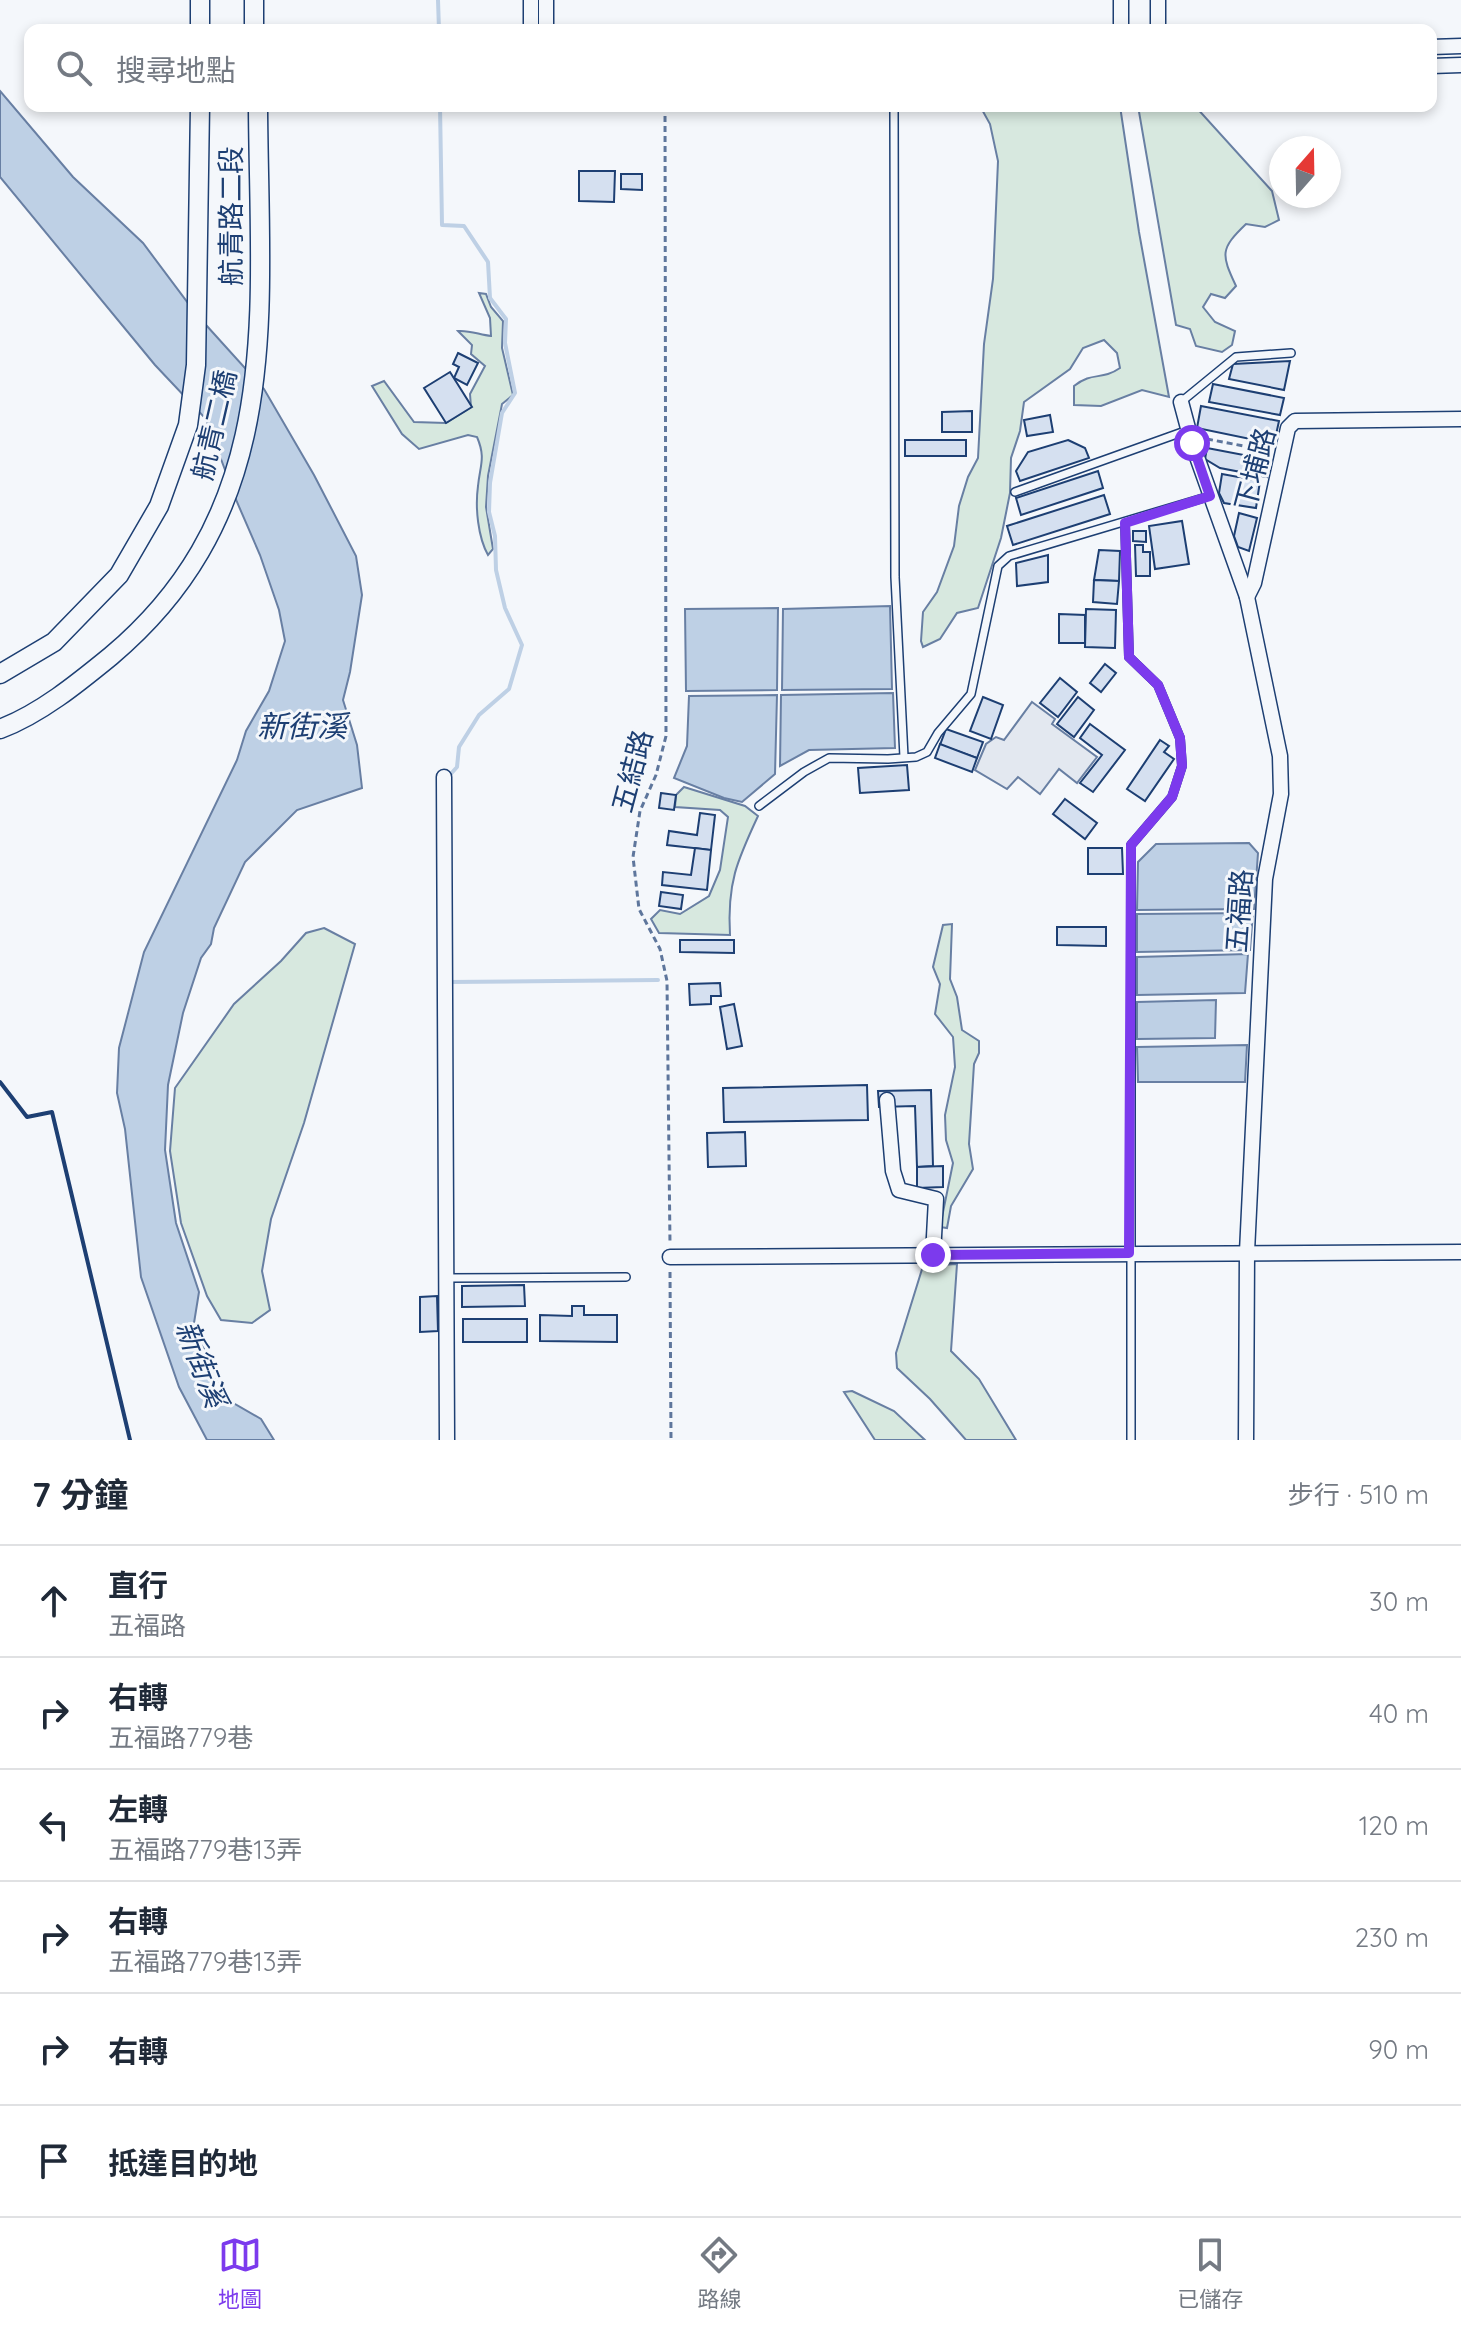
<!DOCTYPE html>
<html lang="zh-TW">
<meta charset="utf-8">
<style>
:root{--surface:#fff;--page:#f2f2f3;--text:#1f2937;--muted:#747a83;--line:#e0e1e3;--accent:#7c3aed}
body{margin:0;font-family:Quicksand,"Noto Sans TC",sans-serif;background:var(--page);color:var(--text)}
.compass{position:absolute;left:1269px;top:136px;width:72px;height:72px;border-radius:50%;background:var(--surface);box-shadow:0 4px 12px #0003;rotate:20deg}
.stop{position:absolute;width:24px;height:24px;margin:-18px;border:6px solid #7c3aed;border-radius:50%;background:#fff}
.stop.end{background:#7c3aed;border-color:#fff;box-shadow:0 2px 8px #0008}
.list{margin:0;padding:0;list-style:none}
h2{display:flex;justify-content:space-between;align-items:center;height:104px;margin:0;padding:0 32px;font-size:34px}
h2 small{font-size:26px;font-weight:400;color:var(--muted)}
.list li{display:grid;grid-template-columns:52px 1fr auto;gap:24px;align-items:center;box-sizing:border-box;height:112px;padding:0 32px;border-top:2px solid var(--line)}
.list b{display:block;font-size:30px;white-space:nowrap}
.list p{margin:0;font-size:26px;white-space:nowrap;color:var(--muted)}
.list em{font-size:26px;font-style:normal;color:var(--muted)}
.icon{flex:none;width:44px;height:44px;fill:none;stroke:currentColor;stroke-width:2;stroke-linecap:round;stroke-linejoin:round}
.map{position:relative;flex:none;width:1461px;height:1440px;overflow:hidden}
.search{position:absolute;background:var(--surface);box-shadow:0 4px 12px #0003;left:24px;right:24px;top:24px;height:88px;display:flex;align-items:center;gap:20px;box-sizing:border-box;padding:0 28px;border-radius:16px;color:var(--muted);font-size:30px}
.sheet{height:776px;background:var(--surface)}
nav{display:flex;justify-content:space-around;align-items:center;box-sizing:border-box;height:112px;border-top:2px solid var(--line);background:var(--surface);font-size:22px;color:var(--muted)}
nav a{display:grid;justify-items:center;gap:4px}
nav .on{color:var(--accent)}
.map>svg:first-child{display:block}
.green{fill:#d7e8df;stroke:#687fa3;stroke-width:2}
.parking{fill:#e3e8f0;stroke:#687fa3;stroke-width:2}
.water{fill:#bed0e5;stroke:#687fa3;stroke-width:2}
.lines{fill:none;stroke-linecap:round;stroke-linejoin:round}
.stream{stroke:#bed0e5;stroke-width:4}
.building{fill:#d5e0f0;stroke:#1d3f73;stroke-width:2}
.lane-casing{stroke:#1d3f73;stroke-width:10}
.street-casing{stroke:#1d3f73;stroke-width:17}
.secondary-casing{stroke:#1d3f73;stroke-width:21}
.path{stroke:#5e769c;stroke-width:3;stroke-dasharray:6 4;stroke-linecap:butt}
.lane{stroke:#f4f7fb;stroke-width:7}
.street{stroke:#f4f7fb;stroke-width:14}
.secondary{stroke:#f4f7fb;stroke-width:18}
.wall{stroke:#1d3f73;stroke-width:4}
.route{stroke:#7c3aed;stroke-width:10}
.labels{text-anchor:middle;stroke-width:6;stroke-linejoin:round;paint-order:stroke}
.street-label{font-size:28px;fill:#1d3f73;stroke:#f4f7fb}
.water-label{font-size:30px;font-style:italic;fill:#1d3f73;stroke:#f4f7fb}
</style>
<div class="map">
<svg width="1461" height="1440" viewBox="0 0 1461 1440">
<rect width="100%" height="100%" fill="#f4f7fb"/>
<g class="green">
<path d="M980 106H1120L1139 232 1169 397 1142 390 1101 406 1074 405V386C1093 371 1101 381 1120 368L1117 353 1104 340 1083 348 1070 369 1024 402 1020 431 1011 458 1010 493 1001 538 978 608 957 613 940 639 923 647 921 641 923 612 937 592 954 546 959 506 968 477 978 458 984 344 993 279 998 161 990 124Z"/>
<path d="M1138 106H1195L1272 191 1279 220 1265 227 1246 224C1220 249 1221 254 1236 286L1225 298 1211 294 1203 307 1215 322 1235 331 1232 345 1222 352 1196 346 1190 329 1176 325Z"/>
<path d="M479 293 486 294 491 307 503 321 502 348 513 395 502 404 488 476 486 507 493 549 488 555C478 537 475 508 478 486 480 465 486 458 477 437L468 435 419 449 402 434 372 386 384 381 414 422 446 423 471 407 470 394 485 366 471 354 472 345 458 331C470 330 480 335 491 336L490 318Z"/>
<path d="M684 787 745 806 758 816C737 861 727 883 730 935L659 933 651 919 660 910 680 914 709 896 720 870 728 817 720 810 675 807 676 795Z"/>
<path d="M952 924 950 979 957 997 962 1030 979 1041V1053L974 1064 969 1144 973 1169 951 1206 947 1228 940 1227 953 1163 946 1140 945 1115 955 1067 953 1037 935 1014 940 984 933 967 943 925Z"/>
<path d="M324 928 355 944 304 1123 271 1219 262 1271 270 1310 252 1323 221 1320 207 1296 181 1223 170 1151 175 1088 234 1004 281 961 306 933Z"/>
<path d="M957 1264 951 1351 979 1379 1016 1440H966L930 1399 897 1368 896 1353 923 1266Z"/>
<path d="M852 1391 894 1411 925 1440H875L844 1392Z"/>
</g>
<path class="parking" d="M1032 702 1055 719 1052 724 1097 757 1077 783 1059 769 1040 794 1018 777 1007 789 975 770 986 744 996 737 1004 740Z"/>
<g class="water">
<path d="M0 91 73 177 143 243 197 315 264 389 314 475 356 556 362 595 350 672 343 700 357 745 362 788 297 810 245 862 214 928 211 944 201 958 183 1013 168 1085 165 1150 176 1223 199 1292 194 1323 223 1397 261 1419 274 1440H207L179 1387 141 1277 125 1129 117 1093 119 1048 144 952 237 760 246 731 269 691 285 641 279 610 260 555 237 502 206 419 155 365 0 177Z"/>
<path d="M890 606 892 689 782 690 783 609Z"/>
<path d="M778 608 777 690 686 691 685 609Z"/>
<path d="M893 693 895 748 809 750 780 766 781 695Z"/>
<path d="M777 695 775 774 742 802 724 798 674 778 687 746 689 696Z"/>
<path d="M1249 843 1258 853 1254 909 1137 910 1138 862 1156 844Z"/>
<path d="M1253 913 1250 950 1137 952V914Z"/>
<path d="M1248 954 1245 993 1137 995V957Z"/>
<path d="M1216 1000 1215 1038 1137 1039V1002Z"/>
<path d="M1247 1045 1245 1082H1138L1137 1047Z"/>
</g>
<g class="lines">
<g class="stream">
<path d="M438 0 439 30"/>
<path d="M440 106 442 225 464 226 488 262 490 298 506 319 505 343 515 393 502 413 490 483 489 512 495 536 496 570 505 608 522 645 509 689 479 715 459 747 457 767 448 777"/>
<path d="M449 982 658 980"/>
</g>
</g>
<g class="building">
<path d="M579 171H615L614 202 579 201Z"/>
<path d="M621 174H642V190L621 189Z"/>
<path d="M458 353 478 363 467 385 454 378 459 367 453 364Z"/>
<path d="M1290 361 1284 390 1229 379 1233 364Z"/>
<path d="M450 372 472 407 446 423 424 388Z"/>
<path d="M1213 384 1284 398 1280 415 1209 402Z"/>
<path d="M1201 406 1279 421 1274 444 1197 428Z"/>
<path d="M972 411V432H942V412Z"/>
<path d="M1050 415 1053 432 1027 436 1024 420Z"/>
<rect x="905" y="440" width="61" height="16"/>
<path d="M1068 440 1085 448 1089 458 1020 481 1016 471 1028 452Z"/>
<path d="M1207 448 1270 460 1267 477 1220 468 1205 459Z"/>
<path d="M1098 471 1103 488 1021 515 1016 498Z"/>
<path d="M1222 474 1260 481 1256 508 1224 503 1219 493Z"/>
<path d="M1104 495 1110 514 1013 545 1007 526Z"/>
<path d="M1239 513 1257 518 1249 551 1238 547 1234 536Z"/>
<path d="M1182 521 1189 564 1155 569 1149 526Z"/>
<path d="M1133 531H1146V542L1133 541Z"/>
<path d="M1135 545H1143V552H1150V576H1136Z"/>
<path d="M1099 550 1120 551 1119 581 1094 580Z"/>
<path d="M1048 555V582L1017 586 1016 563Z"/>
<path d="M1094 580 1119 581 1117 604 1093 602Z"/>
<path d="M1086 609 1116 610 1115 648 1085 647Z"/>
<path d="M1059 614 1085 615V643H1059Z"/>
<path d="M1105 664 1116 673 1101 692 1090 683Z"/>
<path d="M1060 678 1077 692 1058 717 1040 703Z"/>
<path d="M983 697 1003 705 991 739 970 731Z"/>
<path d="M1078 697 1094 710 1074 737 1057 724Z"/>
<path d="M1090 724 1125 750 1093 792 1080 783 1102 755 1080 738Z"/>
<path d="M946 729 983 742 977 758 940 745Z"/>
<path d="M1160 740 1169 746 1164 752 1174 759 1145 801 1127 789Z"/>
<path d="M940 744 977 758 972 772 935 758Z"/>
<path d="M907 765 909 790 860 793 858 768Z"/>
<path d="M661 793 676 795 674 810 659 808Z"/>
<path d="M1065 799 1097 823 1085 839 1053 814Z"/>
<path d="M700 813 715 815 711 850 667 845 669 831 697 835Z"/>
<path d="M695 848 711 850 707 890 662 885 663 872 691 875Z"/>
<path d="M1088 848H1122L1123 874H1088Z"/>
<path d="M661 892 683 895 681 909 659 906Z"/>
<path d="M1057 927H1106V946L1057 945Z"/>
<path d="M680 940H734V953L680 952Z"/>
<path d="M720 983 721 996H711V1004L690 1005 689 984Z"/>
<path d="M734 1004 742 1046 727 1049 720 1007Z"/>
<path d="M867 1085 868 1120 724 1122 723 1088Z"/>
<path d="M931 1090 933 1166 917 1167 915 1106 879 1107 878 1091Z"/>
<path d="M745 1132 746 1166 708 1167 707 1133Z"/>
<path d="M943 1166V1187L917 1188V1167Z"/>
<path d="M524 1285 525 1306 462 1307V1286Z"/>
<path d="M437 1296 438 1331 420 1332V1297Z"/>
<path d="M572 1306H584V1315H617V1342L540 1341V1315L572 1316Z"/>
<rect x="463" y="1319" width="64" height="23"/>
</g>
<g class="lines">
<defs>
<g id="lane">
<path d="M894 106 895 577 904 757"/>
<path d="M1181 402 1236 357 1291 353"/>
<path d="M1015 492 1188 430"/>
<path d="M1125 523 1129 657 1158 685 1180 738 1182 766 1172 797 1131 845V1440"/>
<path d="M759 806 804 772 829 758 888 759 916 757 927 752 938 733 971 694 998 566 1009 556 1210 496"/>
<path d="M447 1278 626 1277"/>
</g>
<g id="street">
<path d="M531 0V30"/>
<path d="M546 0V30"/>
<path d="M1121 0V30"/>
<path d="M1158 0V30"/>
<path d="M1431 47 1461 46"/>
<path d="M1431 66 1461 65"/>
<path d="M1181 402 1192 443 1247 597 1280 756 1281 794 1265 879 1247 1252 1246 1440"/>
<path d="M1247 597 1254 583 1288 428 1295 421 1461 419"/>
<path d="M444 777 447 1440"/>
<path d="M887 1100 893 1171 899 1190 936 1199 933 1255"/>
<path d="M670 1257 1461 1252"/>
</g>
<g id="secondary">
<path d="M254 0V30"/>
<path d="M200 30V0"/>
<path d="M0 674 54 642 119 575 159 506 178 453 188 425 196 365 200 106"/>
<path d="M0 729C40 714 78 683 111 656 287 508 259 312 258 106"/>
</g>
</defs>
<use href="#lane" class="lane-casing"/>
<use href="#street" class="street-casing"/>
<use href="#secondary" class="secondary-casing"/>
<g class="path">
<path d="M665 106 666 736 656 775 640 811 633 857 639 909 660 949 667 981 670 1244"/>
<path d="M1207 439 1270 451"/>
<path d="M670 1272 671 1440"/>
</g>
<use href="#lane" class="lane"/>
<use href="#street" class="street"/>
<use href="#secondary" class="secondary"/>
<path class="wall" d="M0 1082 27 1117 52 1112 130 1440"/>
</g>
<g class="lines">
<path class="route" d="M933 1255 1129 1253 1131 845 1172 797 1182 766 1180 738 1158 685 1129 657 1125 523 1210 496 1192 443"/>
</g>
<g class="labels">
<g class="street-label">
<text transform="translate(231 216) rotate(-90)" y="10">航青路二段</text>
<text transform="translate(214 425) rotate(-77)" y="10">航青二橋</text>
<text transform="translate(1255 469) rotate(-75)" y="10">下埔路</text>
<text transform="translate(632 771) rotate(-75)" y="10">五結路</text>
<text transform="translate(1239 911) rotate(-86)" y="10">五福路</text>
</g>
<g class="water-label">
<text x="302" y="737">新街溪</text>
<text transform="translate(201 1364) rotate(69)" y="10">新街溪</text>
</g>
</g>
</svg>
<svg class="compass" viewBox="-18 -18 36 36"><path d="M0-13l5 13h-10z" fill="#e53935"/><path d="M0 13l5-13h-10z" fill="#747a83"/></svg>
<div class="stop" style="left:1192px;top:443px"></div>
<div class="stop end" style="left:933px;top:1255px"></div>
<div class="search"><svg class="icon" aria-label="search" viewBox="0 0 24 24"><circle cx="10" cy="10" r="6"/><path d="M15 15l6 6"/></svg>搜尋地點</div>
</div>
<section class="sheet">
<h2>7 分鐘<small>步行 · 510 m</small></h2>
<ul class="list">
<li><svg class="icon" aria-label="ahead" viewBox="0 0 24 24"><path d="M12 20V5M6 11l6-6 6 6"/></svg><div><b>直行</b><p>五福路</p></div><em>30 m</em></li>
<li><svg class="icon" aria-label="right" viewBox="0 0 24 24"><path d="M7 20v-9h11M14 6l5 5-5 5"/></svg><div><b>右轉</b><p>五福路779巷</p></div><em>40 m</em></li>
<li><svg class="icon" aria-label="left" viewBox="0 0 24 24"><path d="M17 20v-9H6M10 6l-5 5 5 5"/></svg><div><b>左轉</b><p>五福路779巷13弄</p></div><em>120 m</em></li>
<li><svg class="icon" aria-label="right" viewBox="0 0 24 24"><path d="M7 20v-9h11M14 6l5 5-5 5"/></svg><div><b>右轉</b><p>五福路779巷13弄</p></div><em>230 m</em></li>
<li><svg class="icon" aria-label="right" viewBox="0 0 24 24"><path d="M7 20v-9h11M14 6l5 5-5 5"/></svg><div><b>右轉</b></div><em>90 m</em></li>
<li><svg class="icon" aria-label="arrive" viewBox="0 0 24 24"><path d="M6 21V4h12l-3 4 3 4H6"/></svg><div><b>抵達目的地</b></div></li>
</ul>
</section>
<nav>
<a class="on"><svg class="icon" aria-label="map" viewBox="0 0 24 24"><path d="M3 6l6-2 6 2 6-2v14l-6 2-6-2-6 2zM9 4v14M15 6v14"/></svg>地圖</a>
<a><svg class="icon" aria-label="directions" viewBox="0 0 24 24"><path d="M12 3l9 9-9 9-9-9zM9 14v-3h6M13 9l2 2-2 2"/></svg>路線</a>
<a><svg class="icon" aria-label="saved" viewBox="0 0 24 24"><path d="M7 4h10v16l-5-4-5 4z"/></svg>已儲存</a>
</nav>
